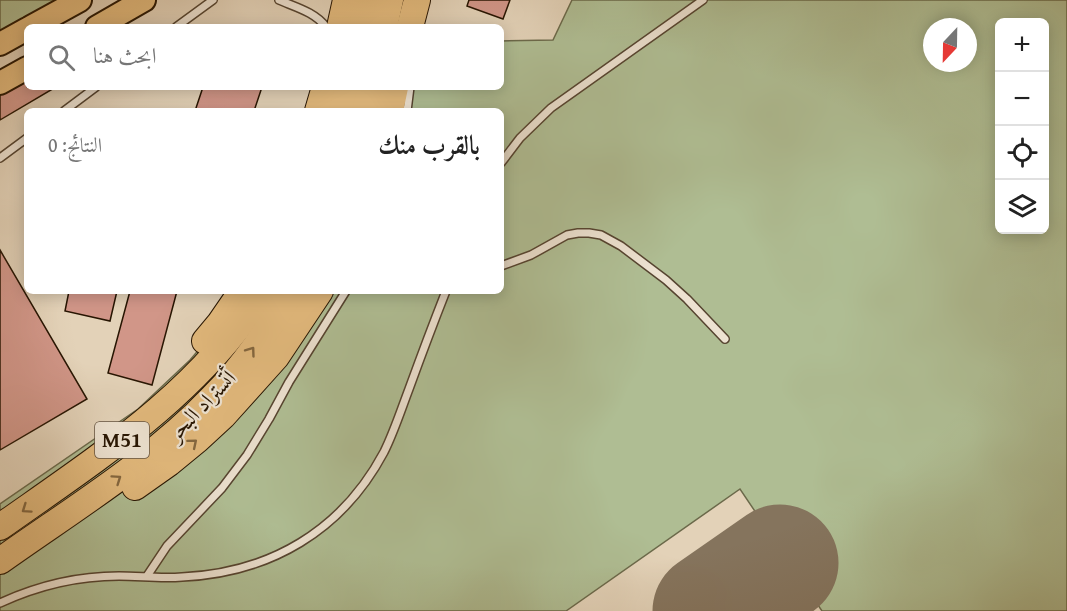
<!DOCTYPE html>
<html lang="ar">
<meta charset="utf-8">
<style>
:root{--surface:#fff;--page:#f2f2f2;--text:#222;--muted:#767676;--line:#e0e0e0}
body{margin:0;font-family:"Gentium Book Plus",Amiri,serif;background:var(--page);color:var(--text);direction:rtl}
.controls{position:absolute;right:18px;top:18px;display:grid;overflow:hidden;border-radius:9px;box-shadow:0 3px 15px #0003}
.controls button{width:54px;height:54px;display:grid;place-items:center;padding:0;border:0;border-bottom:2px solid var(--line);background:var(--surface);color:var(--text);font:30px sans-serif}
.compass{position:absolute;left:923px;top:18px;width:54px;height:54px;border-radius:50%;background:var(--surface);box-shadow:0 3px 15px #0003;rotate:202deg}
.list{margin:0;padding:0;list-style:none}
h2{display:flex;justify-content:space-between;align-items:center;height:78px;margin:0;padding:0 24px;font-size:26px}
h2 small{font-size:20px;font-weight:400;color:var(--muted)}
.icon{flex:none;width:33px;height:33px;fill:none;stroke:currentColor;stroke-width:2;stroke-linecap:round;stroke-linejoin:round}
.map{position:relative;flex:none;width:1067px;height:611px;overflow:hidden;direction:ltr}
.search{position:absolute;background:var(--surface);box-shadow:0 3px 15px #0003;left:24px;top:24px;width:480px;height:66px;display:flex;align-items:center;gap:15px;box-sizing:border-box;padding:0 21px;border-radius:9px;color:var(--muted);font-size:22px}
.panel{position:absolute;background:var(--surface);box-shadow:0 3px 15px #0003;left:24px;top:108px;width:480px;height:186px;border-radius:9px;direction:rtl}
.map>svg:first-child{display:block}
.green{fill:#afbd93;stroke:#6b694a;stroke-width:1.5;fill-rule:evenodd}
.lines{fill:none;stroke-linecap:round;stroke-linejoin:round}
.runway{stroke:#85745d;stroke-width:117}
.building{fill:#d19688;stroke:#271502;stroke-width:1.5}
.service-casing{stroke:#564430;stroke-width:10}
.trunk-casing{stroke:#271502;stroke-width:26}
.motorway-casing{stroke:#271502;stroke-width:28}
.service{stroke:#ede2d1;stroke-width:7}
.trunk{stroke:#e2b97c;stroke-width:22}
.motorway{stroke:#e2b97c;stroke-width:26}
.oneway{stroke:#84673f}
.labels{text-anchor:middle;stroke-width:4.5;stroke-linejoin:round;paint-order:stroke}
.shield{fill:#ede2d1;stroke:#625240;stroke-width:1.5}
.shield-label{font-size:21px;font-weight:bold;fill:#271502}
.street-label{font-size:22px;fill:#271502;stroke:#ede2d1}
</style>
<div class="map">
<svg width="1067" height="611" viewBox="0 0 1067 611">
<rect width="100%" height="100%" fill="#e3d2b8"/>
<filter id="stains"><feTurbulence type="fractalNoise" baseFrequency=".00333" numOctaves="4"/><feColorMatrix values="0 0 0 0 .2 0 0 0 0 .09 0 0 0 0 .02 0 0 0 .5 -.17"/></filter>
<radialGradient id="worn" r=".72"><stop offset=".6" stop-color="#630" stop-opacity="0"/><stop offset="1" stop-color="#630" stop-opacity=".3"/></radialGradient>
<g class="green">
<path d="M0 0H71L0 37Z"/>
<path d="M572 0H1067V611H822L740 489 566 611H0V504L138 409 190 360 213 333 245 291H501V111H318L326 87H501V41L553 40ZM1000 22H1044V230H1000ZM932 27H968V63H932Z"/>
</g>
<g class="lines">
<path class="runway" d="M711 611 780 563"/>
</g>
<g class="building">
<path d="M469 0H510L503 19 467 6Z"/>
<path d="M27 71V87H56L0 120V87Z"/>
<path d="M203 87H262L254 111H195Z"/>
<path d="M0 250 87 399 0 450Z"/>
<path d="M69 291H117L110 321 65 311Z"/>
<path d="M130 291H177L152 385 108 373Z"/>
</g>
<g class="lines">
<defs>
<g id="service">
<path d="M279 0C295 7 315 12 326 27"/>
<path d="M176 27 213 0"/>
<path d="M64 111 96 87"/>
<path d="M407 111 410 87"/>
<path d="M0 158 27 138"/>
<path d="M501 163 520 138 551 108 703 0"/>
<path d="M501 266 531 255 567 235 578 233H589L601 235 621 246 666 280 687 299 725 339"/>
<path d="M147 576 167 546 222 488 247 455 269 419 289 382 346 291"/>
<path d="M0 603C37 586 78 576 119 576 140 576 161 579 182 577 270 573 342 531 384 452 394 432 401 410 409 389 421 356 433 324 446 291"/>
</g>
<g id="trunk">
<path d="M31 27 80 0"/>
<path d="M97 27 144 0"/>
<path d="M0 44 27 29"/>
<path d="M0 83 27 68"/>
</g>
<g id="motorway">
<path d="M340 27 346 0"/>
<path d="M362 27 368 0"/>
<path d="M384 27 390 0"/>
<path d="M410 27 417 0"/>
<path d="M318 111 325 87"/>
<path d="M342 111 348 87"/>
<path d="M365 111 371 87"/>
<path d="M390 111 395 87"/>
<path d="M205 341 220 323 242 291"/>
<path d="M135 487 169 463 197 440 223 416 276 357 320 291"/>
<path d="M0 527C99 457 197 395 264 291"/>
<path d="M0 561C73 509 151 462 213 397 244 366 269 328 292 291"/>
</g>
</defs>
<use href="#service" class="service-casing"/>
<use href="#trunk" class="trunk-casing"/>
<use href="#motorway" class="motorway-casing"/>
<use href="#service" class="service"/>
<use href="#trunk" class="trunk"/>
<use href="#motorway" class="motorway"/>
</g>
<defs><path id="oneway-chevron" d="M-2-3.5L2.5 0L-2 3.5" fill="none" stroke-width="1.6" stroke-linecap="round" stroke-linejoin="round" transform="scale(1.5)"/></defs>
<g class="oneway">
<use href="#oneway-chevron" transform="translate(251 351) rotate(-54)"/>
<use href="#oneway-chevron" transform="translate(193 443) rotate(-40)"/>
<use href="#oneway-chevron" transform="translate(117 479) rotate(-35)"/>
<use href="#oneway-chevron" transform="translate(26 509) rotate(145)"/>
</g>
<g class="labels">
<rect class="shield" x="95" y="422" width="54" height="36" rx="4.5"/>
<g class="shield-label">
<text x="122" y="447">M51</text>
</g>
<g class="street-label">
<text transform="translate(201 405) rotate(-46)" y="8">أتستراد البحر</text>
</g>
</g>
<rect width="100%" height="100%" filter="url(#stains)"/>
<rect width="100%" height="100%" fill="url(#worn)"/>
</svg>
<div class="controls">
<button>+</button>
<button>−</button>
<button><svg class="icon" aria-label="locate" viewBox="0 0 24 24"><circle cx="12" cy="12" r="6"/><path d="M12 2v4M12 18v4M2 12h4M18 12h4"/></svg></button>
<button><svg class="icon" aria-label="layers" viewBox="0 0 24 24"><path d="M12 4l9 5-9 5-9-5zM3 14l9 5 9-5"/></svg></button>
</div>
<svg class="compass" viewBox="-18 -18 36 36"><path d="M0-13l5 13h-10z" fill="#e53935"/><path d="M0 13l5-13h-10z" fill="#767676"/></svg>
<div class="search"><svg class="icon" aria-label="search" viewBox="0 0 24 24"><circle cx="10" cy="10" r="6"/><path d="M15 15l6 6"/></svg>ابحث هنا</div>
<section class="panel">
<h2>بالقرب منك<small>النتائج: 0</small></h2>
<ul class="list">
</ul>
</section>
</div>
